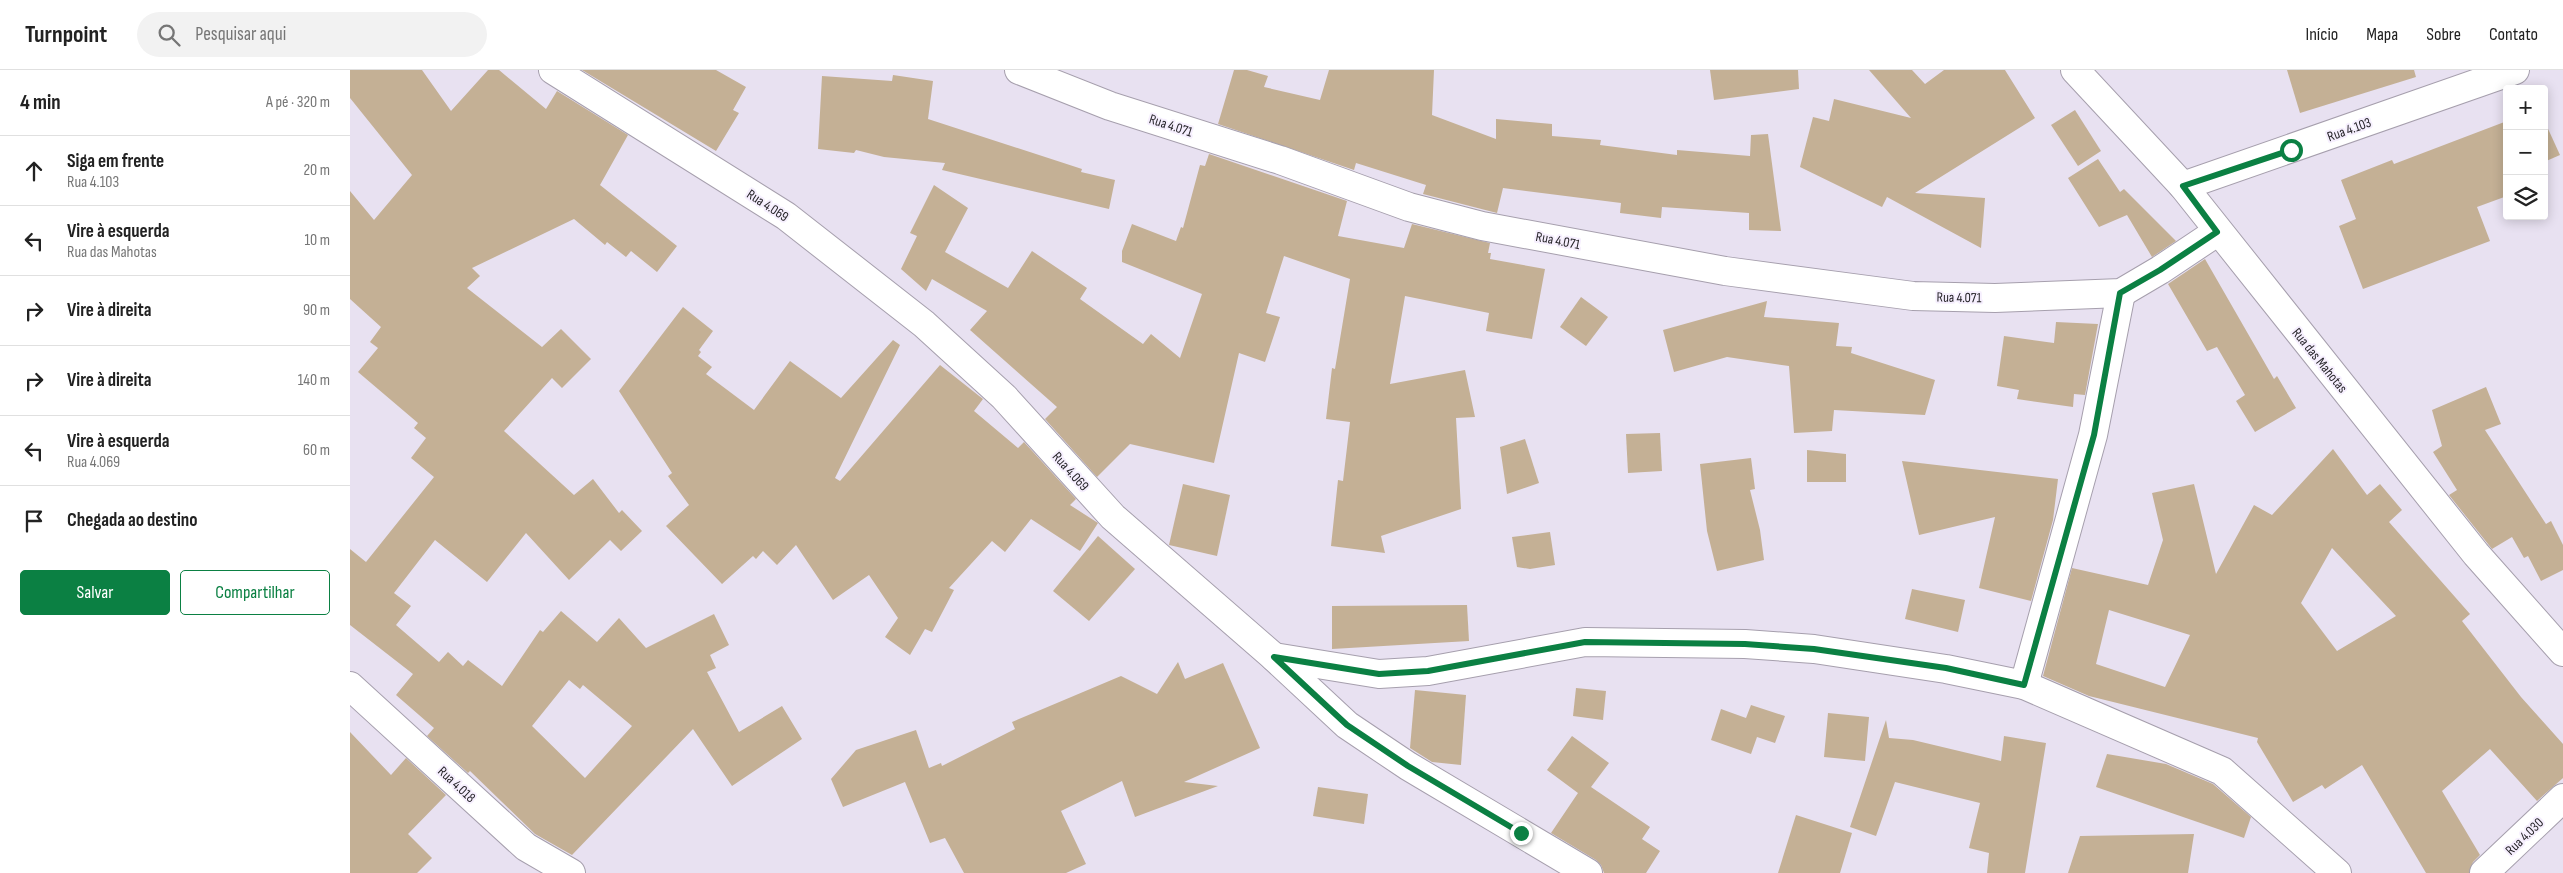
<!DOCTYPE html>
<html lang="pt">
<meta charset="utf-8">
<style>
:root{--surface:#fff;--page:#f2f2f2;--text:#222;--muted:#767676;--line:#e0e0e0;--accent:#0b8043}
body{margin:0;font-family:"Sofia Sans Condensed",sans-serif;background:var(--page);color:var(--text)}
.controls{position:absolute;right:15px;top:15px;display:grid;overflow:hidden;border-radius:5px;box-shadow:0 2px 12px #0003}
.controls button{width:45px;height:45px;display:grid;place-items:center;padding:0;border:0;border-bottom:1px solid var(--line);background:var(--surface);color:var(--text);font:25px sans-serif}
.stop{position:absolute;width:15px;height:15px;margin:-11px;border:4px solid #0b8043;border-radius:50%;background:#fff}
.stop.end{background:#0b8043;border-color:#fff;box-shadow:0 1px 5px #0008}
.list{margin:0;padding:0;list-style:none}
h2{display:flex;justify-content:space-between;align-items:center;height:65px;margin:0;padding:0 20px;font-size:21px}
h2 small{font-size:16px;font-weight:400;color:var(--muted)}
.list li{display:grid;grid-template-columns:32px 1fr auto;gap:15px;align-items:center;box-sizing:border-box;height:70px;padding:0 20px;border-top:1px solid var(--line)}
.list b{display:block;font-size:19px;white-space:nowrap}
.list p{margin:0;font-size:16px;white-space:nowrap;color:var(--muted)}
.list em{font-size:16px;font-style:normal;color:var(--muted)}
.actions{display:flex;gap:10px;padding:15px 20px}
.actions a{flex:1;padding:11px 0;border:1px solid var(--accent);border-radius:5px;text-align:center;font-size:18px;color:var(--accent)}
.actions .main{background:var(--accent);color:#fff}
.icon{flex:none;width:28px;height:28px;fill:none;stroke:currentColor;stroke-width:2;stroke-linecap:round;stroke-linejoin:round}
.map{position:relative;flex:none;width:2213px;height:803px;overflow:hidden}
header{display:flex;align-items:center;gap:30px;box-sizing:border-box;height:70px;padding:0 25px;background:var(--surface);border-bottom:1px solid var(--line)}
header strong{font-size:24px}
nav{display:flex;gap:28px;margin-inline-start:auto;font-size:18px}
.search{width:350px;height:45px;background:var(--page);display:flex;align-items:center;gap:12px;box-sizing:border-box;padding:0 18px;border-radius:28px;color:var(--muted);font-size:19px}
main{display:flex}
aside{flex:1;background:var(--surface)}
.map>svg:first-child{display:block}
.building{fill:#c4b095;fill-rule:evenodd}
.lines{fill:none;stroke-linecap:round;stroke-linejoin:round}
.minor-casing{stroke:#a69fad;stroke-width:30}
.minor{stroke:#fff;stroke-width:28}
.route{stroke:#0b8043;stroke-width:6}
.labels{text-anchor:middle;stroke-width:4;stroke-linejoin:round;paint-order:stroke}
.street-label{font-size:14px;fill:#27252a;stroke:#f6effe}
</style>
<header>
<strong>Turnpoint</strong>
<div class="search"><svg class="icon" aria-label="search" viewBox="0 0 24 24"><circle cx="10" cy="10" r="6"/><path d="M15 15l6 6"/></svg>Pesquisar aqui</div>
<nav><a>Início</a><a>Mapa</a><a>Sobre</a><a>Contato</a></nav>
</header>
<main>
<aside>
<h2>4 min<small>A pé · 320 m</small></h2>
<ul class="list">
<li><svg class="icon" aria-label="ahead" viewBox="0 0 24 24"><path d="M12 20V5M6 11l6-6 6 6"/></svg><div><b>Siga em frente</b><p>Rua 4.103</p></div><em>20 m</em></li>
<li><svg class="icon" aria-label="left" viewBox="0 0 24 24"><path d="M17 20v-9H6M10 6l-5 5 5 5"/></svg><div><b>Vire à esquerda</b><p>Rua das Mahotas</p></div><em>10 m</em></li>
<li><svg class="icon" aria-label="right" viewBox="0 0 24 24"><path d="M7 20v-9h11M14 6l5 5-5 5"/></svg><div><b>Vire à direita</b></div><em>90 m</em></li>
<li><svg class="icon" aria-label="right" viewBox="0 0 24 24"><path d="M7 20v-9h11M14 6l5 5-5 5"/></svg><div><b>Vire à direita</b></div><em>140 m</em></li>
<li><svg class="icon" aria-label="left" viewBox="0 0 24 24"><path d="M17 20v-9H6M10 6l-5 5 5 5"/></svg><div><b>Vire à esquerda</b><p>Rua 4.069</p></div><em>60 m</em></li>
<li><svg class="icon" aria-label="arrive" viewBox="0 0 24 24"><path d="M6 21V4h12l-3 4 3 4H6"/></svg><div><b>Chegada ao destino</b></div></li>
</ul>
<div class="actions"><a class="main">Salvar</a><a>Compartilhar</a></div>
</aside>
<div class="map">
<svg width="2213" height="803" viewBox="0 0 2213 803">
<rect width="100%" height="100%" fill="#e8e1f1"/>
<g class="building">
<path d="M0 0H72L101 41 138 0H149L196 39 207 21 278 65 250 115 327 176 307 202 281 181 276 187 257 172 255 175 224 149 122 198 130 206 117 218 192 277 211 259 241 289 212 318 202 308 154 361 224 425 243 409 269 443 272 440 292 461 271 481 260 470 219 510 176 463 137 512 85 470 44 523 61 536 46 555 89 592 98 582 113 596 118 590 152 616 190 560 193 562 211 541 247 572 269 548 296 578 364 544 379 575 360 585 366 598 357 602 389 662 432 636 452 669 382 716 343 659 222 785 185 764 120 701 118 703 77 666 84 658 46 625 63 604 0 555V479L16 492 84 407 61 388 76 368 64 358 68 353 8 302 28 278 20 272 31 257 0 229V121L24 150 62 105 0 28ZM219 610 230 619 233 615 282 656 235 708 182 656Z"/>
<path d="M232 0H366L396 17 383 40 389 43 366 81Z"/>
<path d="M884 0H897L918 6 914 17 970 30 979 0H1084L1082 45 1146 69V49L1202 54V66L1251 70 1250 75 1327 85V80L1400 86 1401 65 1418 64 1431 161 1399 160V143L1312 137 1311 148 1270 143 1271 133 1153 118 1147 143 1073 124 1076 115 1006 93 1004 100 868 54Z"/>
<path d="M1360 0H1448L1449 19 1364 30Z"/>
<path d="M1519 0H1562L1575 14 1594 0H1655L1685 48 1565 123 1635 128 1631 178 1537 127 1532 137 1450 97 1463 47 1479 51 1484 29 1561 48Z"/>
<path d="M1937 0H2064L2066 7 1950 43Z"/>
<path d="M543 5 583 11 578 49 732 99 731 102 765 110 759 139 592 100 595 93 534 87 506 80 504 83 468 79 472 6 542 11Z"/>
<path d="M1725 40 1751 81 1728 96 1701 55Z"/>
<path d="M2194 50 2210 85 2194 92Z"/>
<path d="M2157 51V126L2127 137 2140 171 2013 219 1989 156 2006 149 1991 110 2042 90 2044 94Z"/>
<path d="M859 84 997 131 988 166 1054 178 1062 154 1140 173 1138 183H1141L1140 189 1195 199 1182 269 1136 261 1139 243 1055 226 1040 314 1115 300 1125 347 1106 348 1111 439 1031 466 1035 483 981 476 988 410 993 411 1000 352 976 349 982 298 985 299 1000 209 934 186 916 243 930 247 915 292 889 283 864 393 780 374 747 407 695 349 707 337 620 260 637 241 582 209 576 221 551 199 567 166 560 163 584 115 618 138 595 182 658 218 682 181 737 218 730 229 793 274 801 264 830 288 852 224 772 192V181L782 154 826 171 831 157 833 158 850 95 855 96Z"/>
<path d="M1748 89 1770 122 1774 119 1826 171 1802 187 1777 145 1749 157 1718 108Z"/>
<path d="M1855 189 1924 309 1927 306 1946 338 1905 362 1886 331 1895 325 1867 277 1857 281 1818 214Z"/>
<path d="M1231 227 1258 247 1236 276 1210 257Z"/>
<path d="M1417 231 1414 247 1489 253 1486 276 1502 277 1501 283 1585 310 1575 345 1484 340 1482 361 1444 363 1439 296 1377 287 1324 302 1313 260Z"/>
<path d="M333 237 363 261 349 280 351 282 348 286 362 297 356 304 404 340 440 291 491 328 543 270 550 275 485 408 490 411 590 295 633 329 624 341 668 378 674 372 726 429 720 435 748 453 730 481 681 449 655 482 642 471 599 518 604 520 582 562 575 559 560 585 535 567 548 548 519 505 483 530 446 475 427 495 413 481 406 489 403 486 372 514 316 456 339 435 318 406 322 403 269 321Z"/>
<path d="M1706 252 1748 254 1735 325 1724 324 1723 337 1667 329 1669 320 1647 316 1654 266 1704 273Z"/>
<path d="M2136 317 2151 354 2135 360 2196 454 2201 451 2213 475V500L2191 511 2178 486 2174 488 2162 467 2142 479 2138 474 2099 425 2107 420 2083 382 2092 376 2082 340Z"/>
<path d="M1310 363 1312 401 1278 403 1276 364Z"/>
<path d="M1175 369 1189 413 1157 424 1150 377Z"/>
<path d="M1983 379 2017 425 2030 414 2052 440 2039 452 2120 544 2112 551 2171 627 2213 674V708L2187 731 2140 679 2092 721 2130 785 2123 792 2119 803H2076L2012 695 1975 719 1972 715 1943 732 1907 672 1908 668 1739 626 1693 606 1722 498 1798 515 1813 470 1802 423 1844 414 1866 504 1904 435 1922 445ZM1982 478 2046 546 1987 581 1951 533ZM1759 540 1840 565 1815 617 1746 594Z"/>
<path d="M1457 380 1496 384V412H1457Z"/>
<path d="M1401 388 1405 419 1400 420 1410 460 1414 490 1367 501 1357 461 1350 394Z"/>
<path d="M1552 391 1708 409 1703 450 1681 531 1629 518 1645 447 1569 465Z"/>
<path d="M833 414 880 425 867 486 819 475Z"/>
<path d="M1200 462 1205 495 1180 499 1167 497 1162 467Z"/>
<path d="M748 466 785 499 739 551 703 521Z"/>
<path d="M1562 519 1615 530 1608 562 1555 549Z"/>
<path d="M1117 535 1119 571 982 579V536Z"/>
<path d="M828 592 835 609 873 593 910 678 834 712 868 716 785 747 772 711 711 741 736 794 716 803H614L595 768 580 773 555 712 493 737 481 709 506 680 566 660 579 698 591 693 592 696 665 659 662 652 771 606 807 624Z"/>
<path d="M1226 618 1256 621 1253 650 1223 646Z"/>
<path d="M1065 620 1116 625 1111 695 1082 692 1060 678Z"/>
<path d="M1401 635 1435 646 1425 673 1407 667 1401 684 1361 670 1371 639 1396 648Z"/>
<path d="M1478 643 1519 647 1515 691 1474 687Z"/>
<path d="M1536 650 1539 668 1563 670 1651 691 1654 666 1696 673 1675 803H1637L1639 783 1619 778 1630 733 1545 712 1526 766 1500 757Z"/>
<path d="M0 662 41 705 56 688 96 725 58 764 82 788 67 803H0Z"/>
<path d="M1222 666 1259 693 1241 717 1300 757 1292 769 1310 781 1296 803H1254L1251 795 1246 790 1201 763 1228 723 1197 700Z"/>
<path d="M1757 684 1816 694 1863 714 1901 747 1894 768 1746 717Z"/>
<path d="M968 717 1018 724 1014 754 963 746Z"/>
<path d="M1446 745 1502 763 1490 803H1428Z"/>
<path d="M1844 764 1838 803H1718L1730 766Z"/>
</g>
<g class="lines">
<defs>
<g id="minor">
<path d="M203 0 436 146 574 254 654 327 763 447 924 587 997 655 1058 696 1238 803"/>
<path d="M669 0 760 36 930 90 1059 137 1132 156 1375 201 1563 226 1645 228 1771 223 1810 200 1867 162"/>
<path d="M1725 0 1833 116 2126 484 2213 582"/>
<path d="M1833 116 2165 0"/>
<path d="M924 587 1029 604 1078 601 1235 572 1395 574 1464 579 1596 599 1674 615 1872 701 1987 803"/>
<path d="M1674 615 1743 365 1771 223"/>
<path d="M0 616 176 777 221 803"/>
<path d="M2134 803 2213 728"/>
</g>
</defs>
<use href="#minor" class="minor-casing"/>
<use href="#minor" class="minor"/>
</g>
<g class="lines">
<path class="route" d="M1171 763 1058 696 997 655 924 587 1029 604 1078 601 1235 572 1395 574 1464 579 1596 598 1674 615 1744 365 1770 223 1810 200 1867 162 1833 116 1941 80"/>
</g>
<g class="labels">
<g class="street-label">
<text transform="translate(821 55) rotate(18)" y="5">Rua 4.071</text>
<text transform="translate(1999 59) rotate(-20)" y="5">Rua 4.103</text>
<text transform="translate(418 135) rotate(33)" y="5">Rua 4.069</text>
<text transform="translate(1208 170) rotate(11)" y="5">Rua 4.071</text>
<text transform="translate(1609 227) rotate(1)" y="5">Rua 4.071</text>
<text transform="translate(1970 290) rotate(51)" y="5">Rua das Mahotas</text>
<text transform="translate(721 401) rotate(48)" y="5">Rua 4.069</text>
<text transform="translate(107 714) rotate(43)" y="5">Rua 4.018</text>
<text transform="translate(2174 766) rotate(-44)" y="5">Rua 4.030</text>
</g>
</g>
</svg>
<div class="controls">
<button>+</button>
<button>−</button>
<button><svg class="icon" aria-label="layers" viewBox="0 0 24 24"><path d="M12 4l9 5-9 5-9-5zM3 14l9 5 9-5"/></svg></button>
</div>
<div class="stop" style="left:1941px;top:80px"></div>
<div class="stop end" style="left:1171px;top:763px"></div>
</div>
</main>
